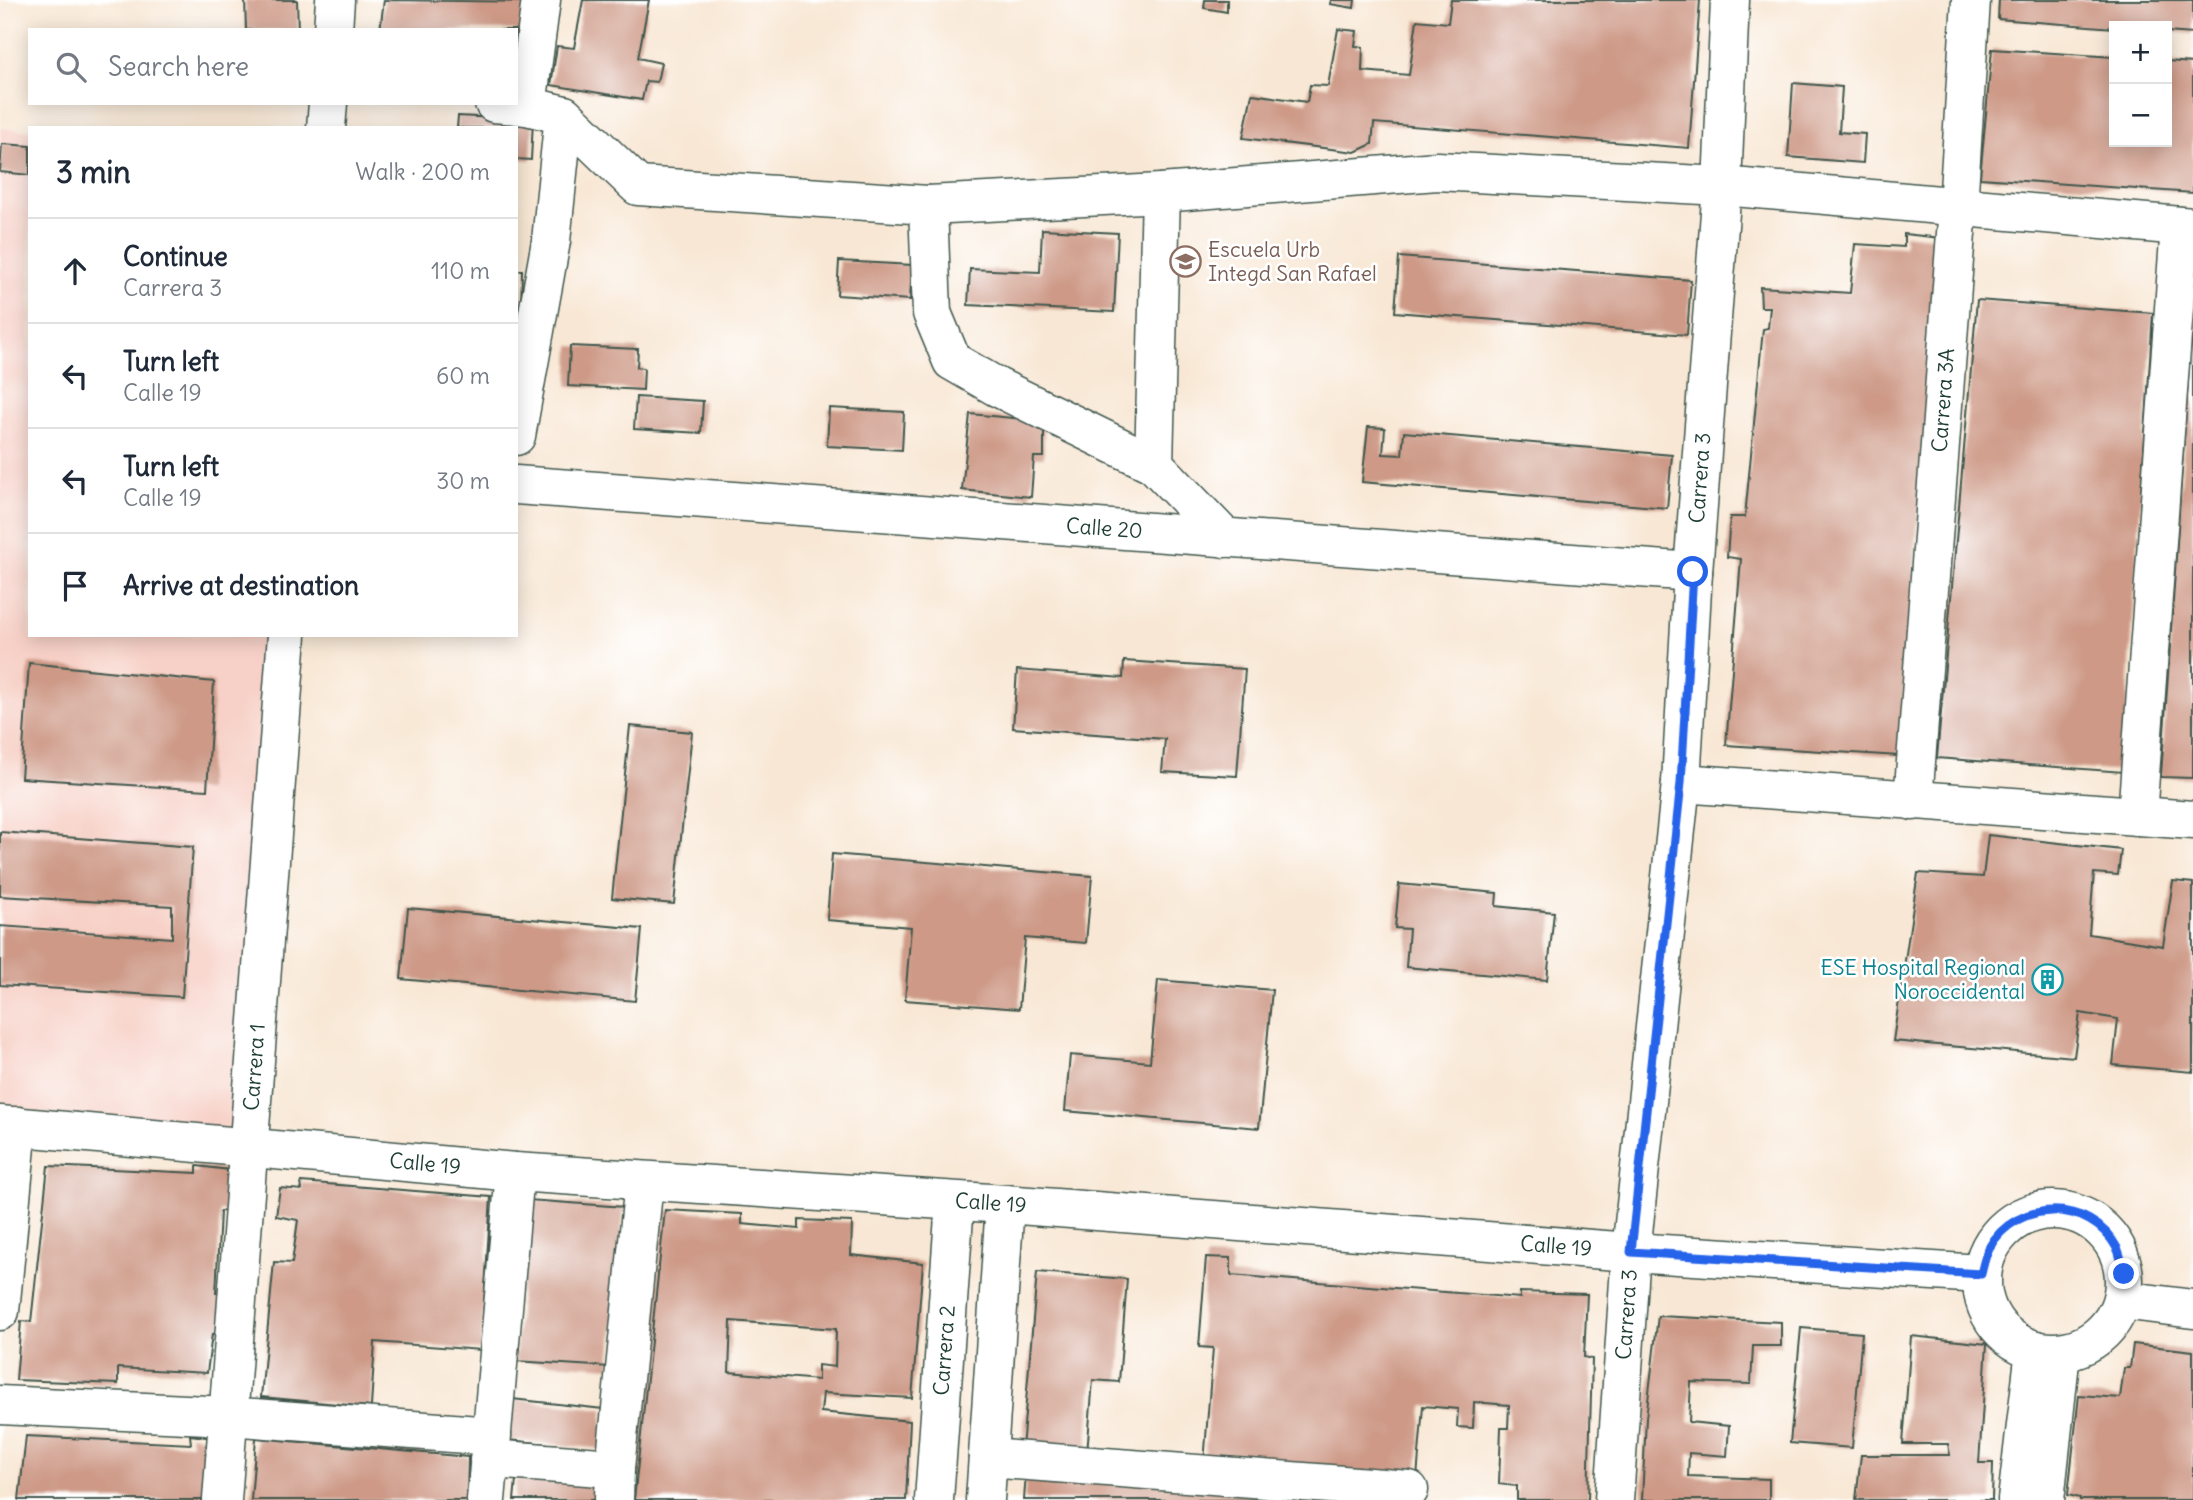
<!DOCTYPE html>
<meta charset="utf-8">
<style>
:root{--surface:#fff;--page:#f2f2f3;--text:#1f2937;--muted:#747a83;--line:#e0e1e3}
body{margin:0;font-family:Delius,sans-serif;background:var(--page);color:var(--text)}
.controls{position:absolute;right:21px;top:21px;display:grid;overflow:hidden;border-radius:0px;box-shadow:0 4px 18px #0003}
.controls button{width:63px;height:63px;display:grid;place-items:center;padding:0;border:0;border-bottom:2px solid var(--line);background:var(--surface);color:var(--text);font:35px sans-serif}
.stop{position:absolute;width:21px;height:21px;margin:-16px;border:5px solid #2563eb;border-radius:50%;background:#fff}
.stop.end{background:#2563eb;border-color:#fff;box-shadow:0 2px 7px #0008}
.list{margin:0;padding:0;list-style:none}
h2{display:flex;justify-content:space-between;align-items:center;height:91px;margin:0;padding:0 28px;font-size:30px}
h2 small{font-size:23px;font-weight:400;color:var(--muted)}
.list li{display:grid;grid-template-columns:46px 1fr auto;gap:21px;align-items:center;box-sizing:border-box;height:105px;padding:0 28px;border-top:2px solid var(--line)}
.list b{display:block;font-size:26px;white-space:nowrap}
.list p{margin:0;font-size:23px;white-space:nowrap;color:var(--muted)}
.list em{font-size:23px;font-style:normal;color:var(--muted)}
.icon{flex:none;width:38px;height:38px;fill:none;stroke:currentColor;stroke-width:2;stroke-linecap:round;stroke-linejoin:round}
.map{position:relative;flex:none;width:2193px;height:1500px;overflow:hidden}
.search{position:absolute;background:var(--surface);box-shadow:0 4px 18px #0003;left:28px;top:28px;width:490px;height:77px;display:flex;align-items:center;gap:18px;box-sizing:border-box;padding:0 24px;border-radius:0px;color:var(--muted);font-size:26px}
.panel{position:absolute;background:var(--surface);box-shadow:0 4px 18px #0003;left:28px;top:126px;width:490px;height:511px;border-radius:0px}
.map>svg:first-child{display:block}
.built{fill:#f7d1c7}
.building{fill:#ce9a87;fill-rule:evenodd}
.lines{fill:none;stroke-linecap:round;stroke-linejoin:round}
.minor-casing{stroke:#40564c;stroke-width:41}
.minor{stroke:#fff;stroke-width:38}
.route{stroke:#2563eb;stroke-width:9}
.labels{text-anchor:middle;stroke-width:5;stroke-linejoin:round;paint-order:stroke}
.education-label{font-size:21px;fill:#785e54;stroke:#fff;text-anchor:start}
.street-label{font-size:21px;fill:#1f3d34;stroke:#fff}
.culture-label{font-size:21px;fill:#0d838f;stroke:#fff;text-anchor:end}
</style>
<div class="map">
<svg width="2193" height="1500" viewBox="0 0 2193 1500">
<rect width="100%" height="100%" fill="#fff"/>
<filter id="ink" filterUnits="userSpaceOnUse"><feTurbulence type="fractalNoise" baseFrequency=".0143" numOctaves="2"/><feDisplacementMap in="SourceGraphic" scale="14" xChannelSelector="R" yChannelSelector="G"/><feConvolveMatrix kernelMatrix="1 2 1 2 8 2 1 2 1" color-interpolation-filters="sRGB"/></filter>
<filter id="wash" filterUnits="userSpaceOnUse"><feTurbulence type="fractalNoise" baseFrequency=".00686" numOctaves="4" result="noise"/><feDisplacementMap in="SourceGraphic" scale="28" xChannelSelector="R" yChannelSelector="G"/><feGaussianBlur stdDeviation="1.57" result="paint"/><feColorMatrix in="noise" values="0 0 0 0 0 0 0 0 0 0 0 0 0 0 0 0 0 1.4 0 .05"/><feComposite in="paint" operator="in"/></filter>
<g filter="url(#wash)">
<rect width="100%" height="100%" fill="#f8e7d4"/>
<path class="built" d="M0 128 30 131V635H269L236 1146 0 1128Z"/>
<g id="blocks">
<g class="building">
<path d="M245 0H297L298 30H246Z"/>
<path d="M384 0 528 2 516 78V30H380Z"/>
<path d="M583 0H649L638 58 661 63 657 82 646 81 642 100 551 85 557 46 574 48Z"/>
<path d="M1205 0H1227V12L1204 8Z"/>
<path d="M1331 0H1355L1354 8 1330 4Z"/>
<path d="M1451 0H1700L1689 148 1374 123 1372 144 1355 152 1243 138 1252 94 1307 102 1310 85 1328 86 1338 29 1357 31 1355 46 1363 47 1362 71 1409 75 1417 20 1448 23Z"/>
<path d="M1999 0H2193V34L2167 32V26H2114V28L1998 19Z"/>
<path d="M1992 49 2114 57V142H2167V61L2193 63V193L1980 178Z"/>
<path d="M1793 83 1842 87 1839 132 1865 134 1863 163 1788 157Z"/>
<path d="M458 116 533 120 531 160 516 159V128H457Z"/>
<path d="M2 144 30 146V175L0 172Z"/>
<path d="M1042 229 1118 233 1114 312 968 305 970 269 1040 272Z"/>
<path d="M1904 234 1941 238 1899 756 1726 745 1741 559 1727 557 1730 517H1745L1763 329 1768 328 1770 307H1761L1760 287 1850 293 1855 244 1904 247Z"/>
<path d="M1399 257 1691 280 1687 335 1395 312Z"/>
<path d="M839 261 912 265 910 300 837 295Z"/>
<path d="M516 270H522L521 307H516Z"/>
<path d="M1977 300 2153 313 2123 772 1937 758Z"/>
<path d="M2191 337H2193V778L2161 777Z"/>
<path d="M570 346 638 349 637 367 644 368 643 390 568 386Z"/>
<path d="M636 397 703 401 701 433 634 429Z"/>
<path d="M829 408 904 412 902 450 827 446Z"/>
<path d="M970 414 1044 421V457H1034L1031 497 962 490Z"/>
<path d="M1368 427 1385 428 1383 454 1402 455 1404 432 1672 455 1667 508 1362 482Z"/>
<path d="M1124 661 1245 669 1237 776 1162 772 1165 739 1013 728 1017 670 1123 678Z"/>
<path d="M29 663 214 682 207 790 21 778Z"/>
<path d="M630 726 692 732 674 904 612 898Z"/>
<path d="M0 832 193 847 182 997 0 985V926L172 938V906L0 896Z"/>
<path d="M1988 835 2121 850 2118 875 2094 873 2089 934 2163 946 2173 881 2193 883V1072L2113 1065 2118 1019 2080 1013 2074 1057 1893 1041 1918 873 1983 877Z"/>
<path d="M832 854 1092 876 1086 943 1025 938 1019 1009 905 1000 911 927 827 920Z"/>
<path d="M1399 884 1497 893 1496 906 1554 912 1547 980 1406 967 1409 929 1395 928Z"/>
<path d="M408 908 642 929 635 1001 401 979Z"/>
<path d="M1158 980 1272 990 1259 1128 1065 1111 1070 1055 1150 1062Z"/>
<path d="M48 1166 197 1173V1166L245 1172 243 1212 220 1211 216 1293H225L224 1333 212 1334 207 1373 118 1368V1384L16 1380 21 1321 31 1322Z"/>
<path d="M301 1182 491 1197 481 1350 375 1342 371 1407 261 1397 274 1262 292 1263 298 1220 276 1216 280 1188 302 1190Z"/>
<path d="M528 1200 624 1207 610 1367 515 1361Z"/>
<path d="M665 1210 742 1214V1224L799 1229V1220L852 1222 851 1255 923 1263 912 1398 823 1393 821 1412 910 1421 906 1500H634ZM731 1321 836 1329 835 1367 818 1365V1380L729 1372Z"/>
<path d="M1206 1257 1231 1258V1275L1520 1298V1292L1587 1294 1584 1357 1592 1359 1588 1500H1517V1486L1499 1484 1501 1428H1508L1509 1405 1474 1402 1473 1428 1457 1427 1458 1409 1423 1406 1417 1478 1204 1463 1213 1348 1199 1347Z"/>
<path d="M1037 1272 1127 1279 1119 1382 1093 1380 1087 1453 1022 1449Z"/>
<path d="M1658 1316 1781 1322V1346H1753L1751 1384 1691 1382 1689 1422 1729 1426 1727 1456 1689 1453 1688 1476 1769 1479V1500H1642L1646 1418Z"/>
<path d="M1801 1328 1862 1333 1852 1448 1790 1443Z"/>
<path d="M1911 1336 1987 1344 1979 1463H1993L1992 1500H1856L1861 1455H1950L1948 1444H1903Z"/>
<path d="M2133 1344 2193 1351V1500H2080V1498L2068 1495 2079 1395 2120 1398 2124 1368H2130Z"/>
<path d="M512 1399 603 1409 602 1449 507 1440Z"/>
<path d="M190 1435 214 1438 209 1500H19L26 1436 191 1444Z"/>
<path d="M256 1438 468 1457 467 1500H251Z"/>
<path d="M1026 1473 1387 1500H1024Z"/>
<path d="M516 1480 599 1485V1500H514Z"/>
</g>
</g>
</g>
<g filter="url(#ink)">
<use href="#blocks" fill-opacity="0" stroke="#40564c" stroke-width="2"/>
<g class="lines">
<defs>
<g id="minor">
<path d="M333 30 335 0"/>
<path d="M494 103 527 106 564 115 638 186 928 205 1161 193 1437 171 1722 186 2193 227"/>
<path d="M527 106 541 0"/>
<path d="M326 128 328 103"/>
<path d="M1161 193 1154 464 1225 538"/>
<path d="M928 205 932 313 952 361 997 387 1154 464"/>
<path d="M516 436 551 241 564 115"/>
<path id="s1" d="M516 485 1693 572"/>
<path d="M1681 783 2193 820"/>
<path id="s2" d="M1913 801 1958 207 1971 0"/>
<path d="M2137 816 2180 226"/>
<path id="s3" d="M0 1125 515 1172 1005 1204 1631 1252 1981 1274"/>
<circle cx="2053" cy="1281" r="71"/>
<path d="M2122 1300 2193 1309"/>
<path d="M0 1311 18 1126"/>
<path d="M0 1405 228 1416 492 1436"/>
<path d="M988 1458 1409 1490"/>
<path d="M489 1459 615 1468"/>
<path id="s4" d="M222 1500 287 635"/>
<path d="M486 1500 515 1172"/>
<path d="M614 1500 615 1468 644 1182"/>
<path id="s5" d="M934 1500 955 1202"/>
<path d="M985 1500 1005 1204"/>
<path id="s6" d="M1614 1500 1631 1252 1681 783 1693 572 1722 186 1730 0"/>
<path d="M2017 1500 2035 1350"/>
<path d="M2045 1500 2061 1352"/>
</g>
</defs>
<use href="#minor" class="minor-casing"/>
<use href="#minor" class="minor"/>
</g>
</g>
<g class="lines" filter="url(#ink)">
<path class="route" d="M1693 572 1681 783 1631 1252 1981 1274C1983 1266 1985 1256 1989 1248 2016 1199 2090 1198 2117 1248 2121 1255 2122 1266 2124 1274"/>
</g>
<defs>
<symbol id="school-ring" viewBox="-11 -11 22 22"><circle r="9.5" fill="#fff" stroke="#8d6e63" stroke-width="1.5"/><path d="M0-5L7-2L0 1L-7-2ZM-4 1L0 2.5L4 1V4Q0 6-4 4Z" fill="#8d6e63"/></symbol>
<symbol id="building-ring" viewBox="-11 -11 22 22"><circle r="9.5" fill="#fff" stroke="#0f9aa8" stroke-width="1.5"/><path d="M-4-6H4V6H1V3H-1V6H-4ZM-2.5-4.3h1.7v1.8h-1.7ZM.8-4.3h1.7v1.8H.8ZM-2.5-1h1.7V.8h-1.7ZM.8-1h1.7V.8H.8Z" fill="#0f9aa8"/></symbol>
</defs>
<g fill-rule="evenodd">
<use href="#school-ring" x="1168" y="244" width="35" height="35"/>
<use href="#building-ring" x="2030" y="962" width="35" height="35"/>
</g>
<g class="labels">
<g class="education-label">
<text x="1208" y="257">Escuela Urb<tspan x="1208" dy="24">Integd San Rafael</tspan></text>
</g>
<g class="street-label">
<text dy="7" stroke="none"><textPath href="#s2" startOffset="402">Carrera 3A</textPath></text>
<text dy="7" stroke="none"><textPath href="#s6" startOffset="1026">Carrera 3</textPath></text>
<text dy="7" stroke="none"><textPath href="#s1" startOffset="590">Calle 20</textPath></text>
<text dy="7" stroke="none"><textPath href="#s4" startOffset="434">Carrera 1</textPath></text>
<text dy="7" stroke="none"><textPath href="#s3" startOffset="427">Calle 19</textPath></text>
<text dy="7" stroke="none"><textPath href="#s3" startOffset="994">Calle 19</textPath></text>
<text dy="7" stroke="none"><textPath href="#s3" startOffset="1561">Calle 19</textPath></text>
<text dy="7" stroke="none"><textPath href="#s6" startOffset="186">Carrera 3</textPath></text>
<text dy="7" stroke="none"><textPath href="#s5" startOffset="150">Carrera 2</textPath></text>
</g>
<g class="culture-label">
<text x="2025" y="975">ESE Hospital Regional<tspan x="2025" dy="24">Noroccidental</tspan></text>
</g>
</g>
</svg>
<div class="controls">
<button>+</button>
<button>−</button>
</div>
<div class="stop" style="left:1693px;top:572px"></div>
<div class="stop end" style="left:2124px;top:1274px"></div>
<div class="search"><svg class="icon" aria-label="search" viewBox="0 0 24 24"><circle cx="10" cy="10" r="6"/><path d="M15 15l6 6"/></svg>Search here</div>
<section class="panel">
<h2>3 min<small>Walk · 200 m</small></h2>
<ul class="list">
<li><svg class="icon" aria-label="ahead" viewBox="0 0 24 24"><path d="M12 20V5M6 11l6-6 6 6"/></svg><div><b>Continue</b><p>Carrera 3</p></div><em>110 m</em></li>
<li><svg class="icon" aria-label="left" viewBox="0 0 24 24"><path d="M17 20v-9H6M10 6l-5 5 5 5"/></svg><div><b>Turn left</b><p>Calle 19</p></div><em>60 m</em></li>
<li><svg class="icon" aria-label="left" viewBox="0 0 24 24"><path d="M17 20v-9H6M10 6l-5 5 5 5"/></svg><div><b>Turn left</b><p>Calle 19</p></div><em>30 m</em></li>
<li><svg class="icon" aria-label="arrive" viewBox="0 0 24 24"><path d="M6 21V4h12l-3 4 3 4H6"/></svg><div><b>Arrive at destination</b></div></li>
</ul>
</section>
</div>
